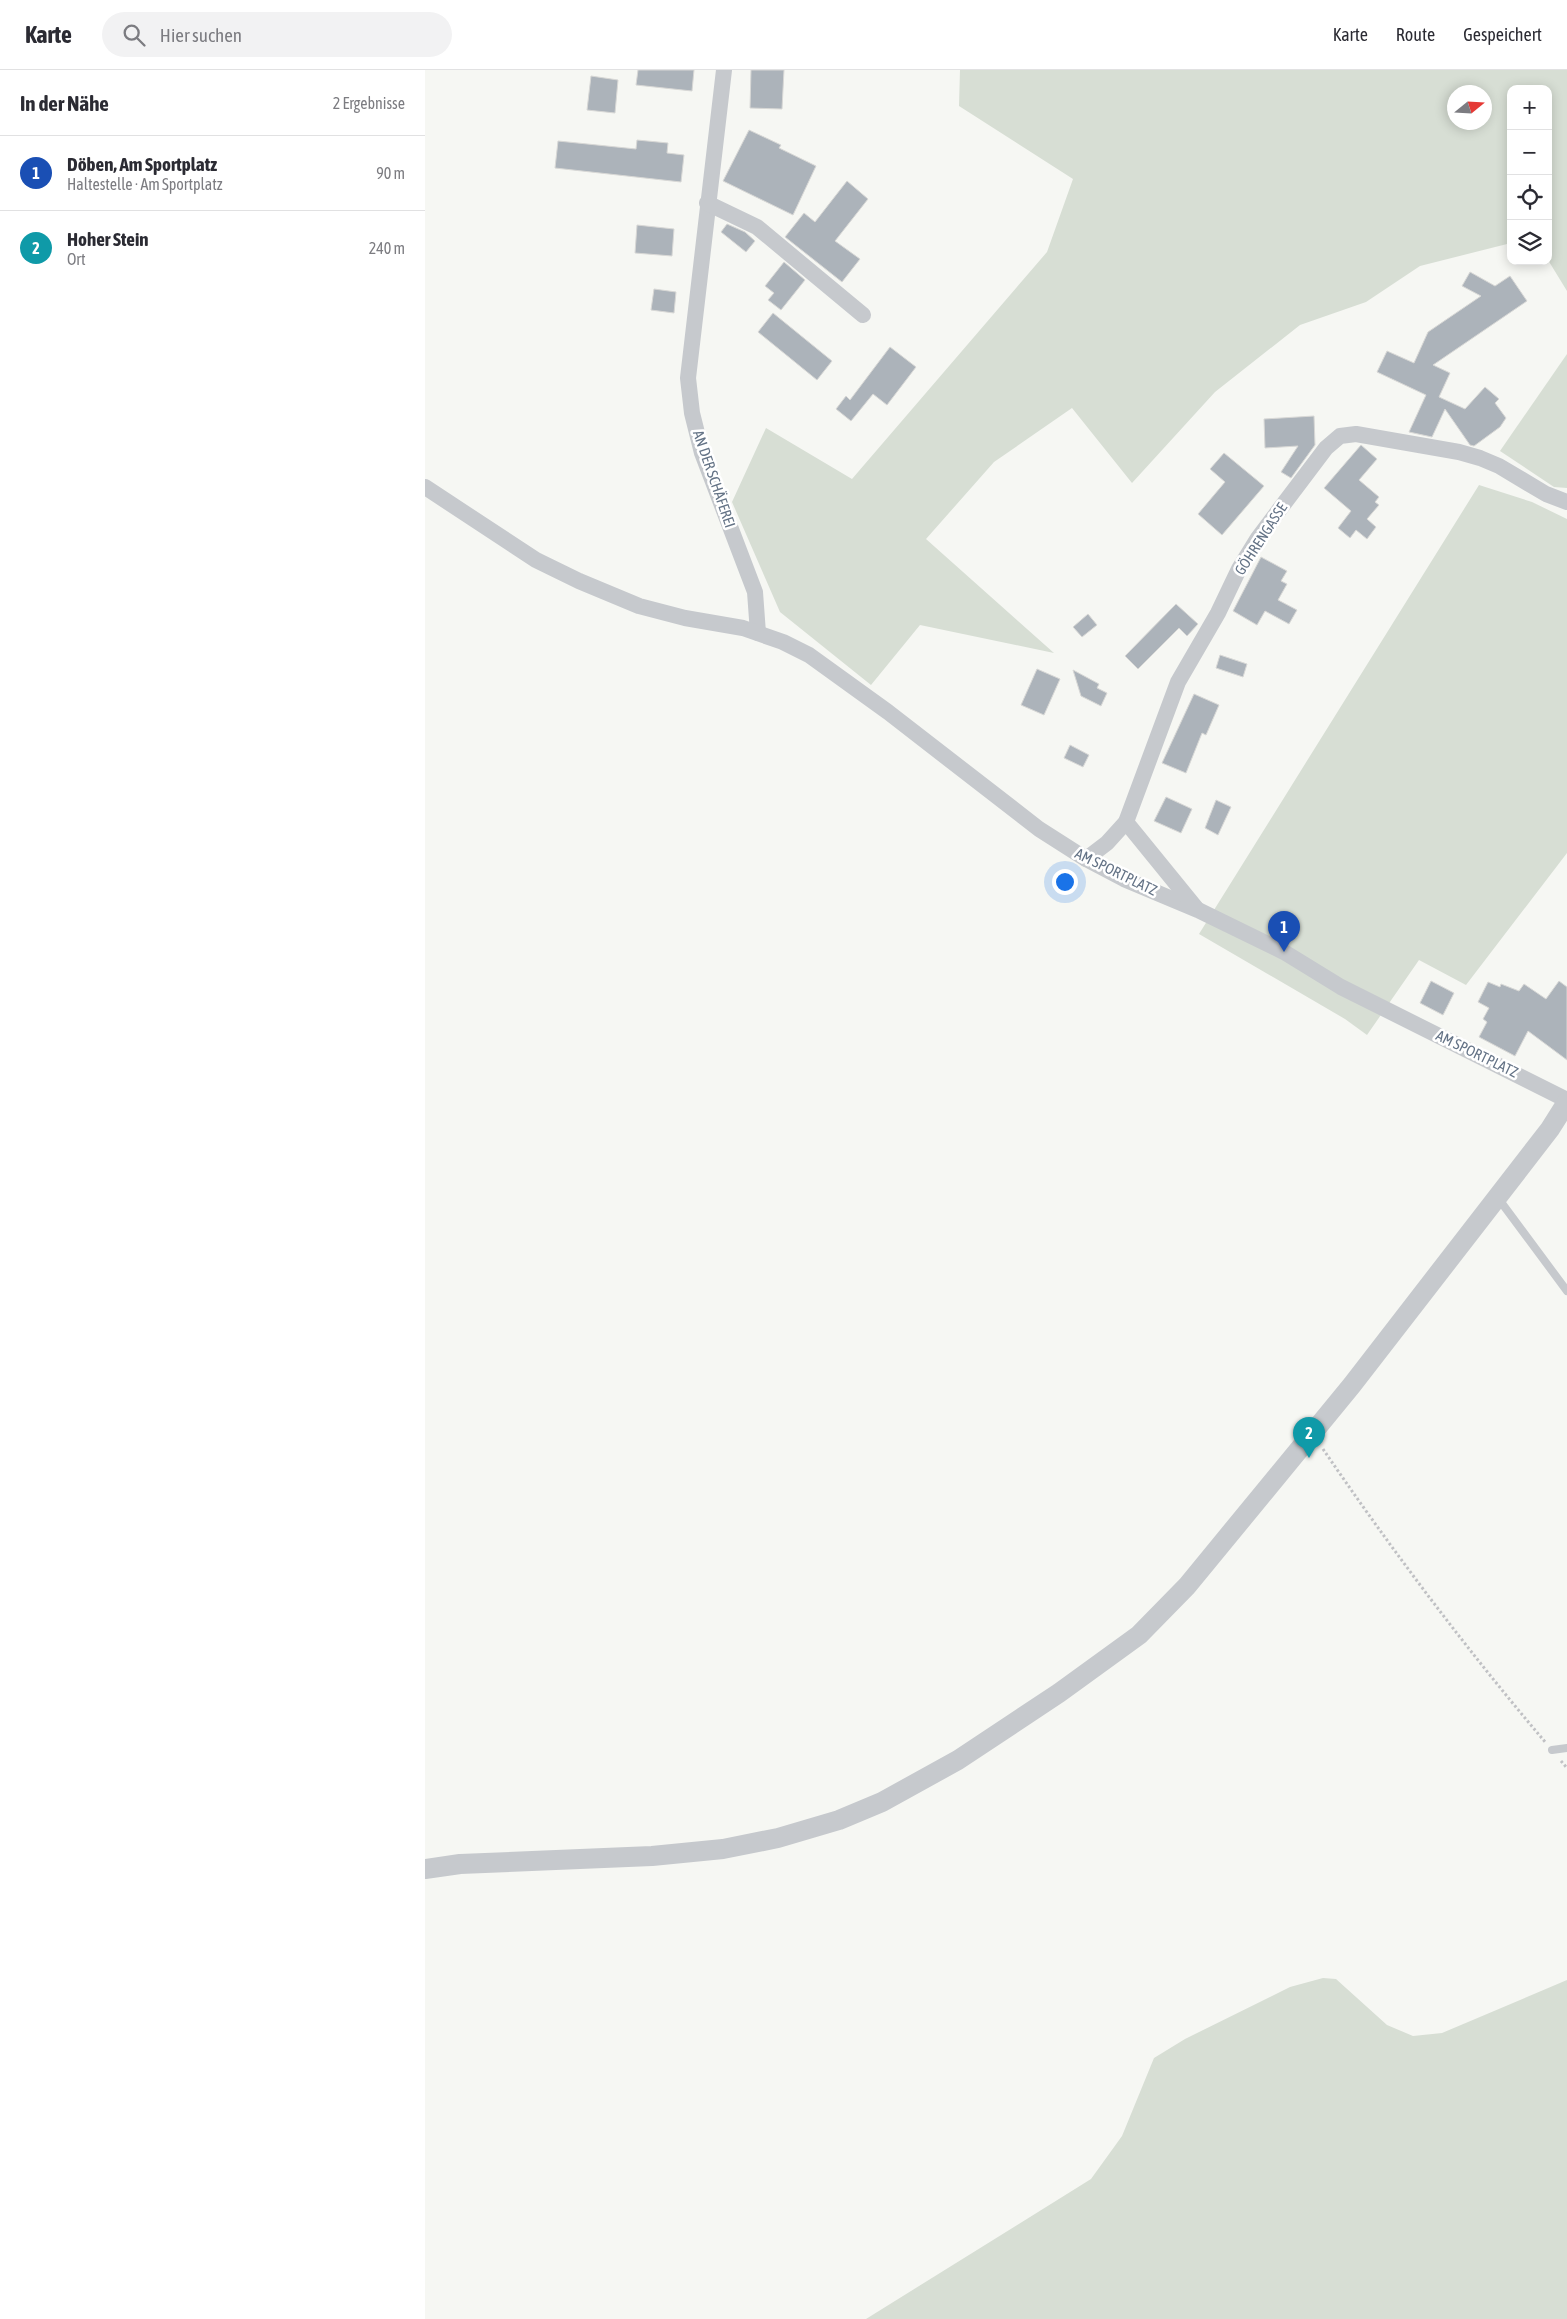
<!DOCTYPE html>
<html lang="de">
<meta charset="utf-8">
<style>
:root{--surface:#fff;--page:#f2f2f3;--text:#2b2b33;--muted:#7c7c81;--line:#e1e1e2;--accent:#b45309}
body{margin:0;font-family:"Asap Condensed",sans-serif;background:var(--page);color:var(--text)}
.controls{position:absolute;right:15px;top:15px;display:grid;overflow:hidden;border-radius:10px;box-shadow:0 2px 12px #0003}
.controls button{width:45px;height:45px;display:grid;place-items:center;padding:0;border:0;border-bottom:1px solid var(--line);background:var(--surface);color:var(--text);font:25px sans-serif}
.compass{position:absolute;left:1022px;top:15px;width:45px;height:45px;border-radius:50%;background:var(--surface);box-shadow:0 2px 12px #0003;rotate:72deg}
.you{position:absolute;left:639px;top:811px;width:18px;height:18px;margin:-12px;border:4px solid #fff;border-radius:50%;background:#1a73e8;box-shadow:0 0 0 8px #1a73e833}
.badge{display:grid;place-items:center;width:32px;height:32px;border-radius:50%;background:var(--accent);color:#fff;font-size:16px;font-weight:700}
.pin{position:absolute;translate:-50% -41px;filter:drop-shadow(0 1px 2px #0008)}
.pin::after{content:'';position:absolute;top:26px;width:18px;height:15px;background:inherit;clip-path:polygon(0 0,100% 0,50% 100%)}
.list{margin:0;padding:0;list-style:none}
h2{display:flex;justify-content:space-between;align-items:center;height:65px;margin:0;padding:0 20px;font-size:21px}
h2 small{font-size:16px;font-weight:400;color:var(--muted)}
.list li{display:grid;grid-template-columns:32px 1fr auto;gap:15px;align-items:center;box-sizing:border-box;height:75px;padding:0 20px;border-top:1px solid var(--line)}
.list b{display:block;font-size:19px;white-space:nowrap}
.list p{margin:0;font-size:16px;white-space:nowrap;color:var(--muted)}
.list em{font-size:16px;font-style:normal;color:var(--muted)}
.icon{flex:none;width:28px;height:28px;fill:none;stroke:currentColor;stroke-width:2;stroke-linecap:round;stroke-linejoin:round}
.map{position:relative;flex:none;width:1142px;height:2249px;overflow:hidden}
header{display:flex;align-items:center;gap:30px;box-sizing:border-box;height:70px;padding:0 25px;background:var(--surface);border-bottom:1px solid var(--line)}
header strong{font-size:24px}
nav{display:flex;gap:28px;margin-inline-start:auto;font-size:18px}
.search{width:350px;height:45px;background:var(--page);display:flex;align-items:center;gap:12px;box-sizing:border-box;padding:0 18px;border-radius:28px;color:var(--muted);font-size:19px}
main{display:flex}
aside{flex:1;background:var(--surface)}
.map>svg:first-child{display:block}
.green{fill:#d7ded4;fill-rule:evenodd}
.building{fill:#acb3ba;stroke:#d8d8d6}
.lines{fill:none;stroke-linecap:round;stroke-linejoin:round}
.path{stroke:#c0c1c4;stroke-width:3;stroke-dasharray:2.5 2.5;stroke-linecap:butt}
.service{stroke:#c6c9cd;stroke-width:8}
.minor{stroke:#c6c9cd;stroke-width:16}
.tertiary{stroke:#c6c9cd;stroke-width:20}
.labels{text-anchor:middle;stroke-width:5;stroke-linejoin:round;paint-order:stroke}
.street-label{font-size:15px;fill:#647386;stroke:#fff}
</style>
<header>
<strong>Karte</strong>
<div class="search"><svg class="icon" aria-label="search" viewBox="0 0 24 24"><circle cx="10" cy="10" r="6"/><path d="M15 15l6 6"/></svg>Hier suchen</div>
<nav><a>Karte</a><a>Route</a><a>Gespeichert</a></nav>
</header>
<main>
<aside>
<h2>In der Nähe<small>2 Ergebnisse</small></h2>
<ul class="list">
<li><span class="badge" style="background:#1a4fb4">1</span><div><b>Döben, Am Sportplatz</b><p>Haltestelle · Am Sportplatz</p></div><em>90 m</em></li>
<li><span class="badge" style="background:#0f9aa8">2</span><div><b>Hoher Stein</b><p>Ort</p></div><em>240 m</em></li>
</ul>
</aside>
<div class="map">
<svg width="1142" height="2249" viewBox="0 0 1142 2249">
<rect width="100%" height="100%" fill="#f6f7f3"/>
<g class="green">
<path d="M535 0H1142V221L1123 190V19H1086V173L995 196 941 232 875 255 790 322 707 413 647 338 569 392 501 469 629 583 495 555 446 615 355 542 307 432 341 358 427 409 622 182 648 109 534 36ZM1030 22H1060V52H1030Z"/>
<path d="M1142 284V418L1129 417 1075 381Z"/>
<path d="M1054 415 1107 432 1142 449V783L1041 915 994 890 942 965 920 949 774 864Z"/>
<path d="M898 1908 911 1909 962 1955 988 1966 1017 1963 1142 1910V2249H441L666 2109 697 2066 729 1988 760 1969 865 1917Z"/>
</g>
<g class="building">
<path d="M213 0H269L267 21 211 15Z"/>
<path d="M326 0H359L357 39 325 38Z"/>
<path d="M166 6 193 10 190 43 162 40Z"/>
<path d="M324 60 356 75 354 78 391 96 368 145 298 111Z"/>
<path d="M212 70 243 73 242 83 259 85 256 112 130 98 133 71 211 79Z"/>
<path d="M422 111 443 129 410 171 435 189 417 212 360 167 379 143 390 152Z"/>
<path d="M302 154 320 162 330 171 321 182 296 162Z"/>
<path d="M212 155 249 159 247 186 210 183Z"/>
<path d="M359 192 380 210 356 240 343 230 349 223 340 216Z"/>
<path d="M1045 202 1070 216 1085 206 1102 231 1008 295 1025 303 1014 327 1040 339 1060 317 1074 329 1070 333 1081 348 1075 357 1049 376 1045 375 1020 339 1007 367 984 362 1001 325 952 302 962 281 989 293 1003 262 1056 226 1037 216Z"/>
<path d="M229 219 251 222 249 243 226 240Z"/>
<path d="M348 243 407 291 392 310 333 262Z"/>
<path d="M465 277 491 297 462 335 448 324 426 351 411 339 421 326 425 330Z"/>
<path d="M889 346 890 375 866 408 856 402 873 376 840 378 839 349Z"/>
<path d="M936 375 952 389 934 410 954 427 950 432 954 435 942 449 951 457 942 469 931 460 925 468 913 458 926 441 899 418Z"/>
<path d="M799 383 839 416 797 465 773 444 800 412 785 399Z"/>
<path d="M836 487 862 501 856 511 862 514 853 530 872 540 864 554 840 541 832 555 808 541Z"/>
<path d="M751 534 773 554 762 566 754 558 713 599 700 586Z"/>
<path d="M663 544 672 555 657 567 648 557Z"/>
<path d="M795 585 822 594 818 607 791 598Z"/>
<path d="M612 599 635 609 619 645 596 635Z"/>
<path d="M648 600 674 614 672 618 682 623 676 636 656 626Z"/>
<path d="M769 624 794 635 781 665 777 663 761 703 737 693Z"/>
<path d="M645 675 664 685 658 697 639 688Z"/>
<path d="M741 727 767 739 756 763 729 751Z"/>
<path d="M791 730 806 737 793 765 780 758Z"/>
<path d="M1006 911 1029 923 1018 945 995 933Z"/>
<path d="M1134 911 1142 917V990L1103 961 1090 986 1054 967 1062 952 1058 949 1064 938 1053 932 1063 912 1075 917 1076 914 1094 921 1099 914 1121 929Z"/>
</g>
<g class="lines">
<g class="path">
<path d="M898 1379C966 1479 1042 1580 1121 1673"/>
<path d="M1136 1691 1142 1698"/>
</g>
<g class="service">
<path d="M1073 1128 1142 1221"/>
<path d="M1127 1680 1142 1678"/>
</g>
<g class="minor">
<path d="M299 0 263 308 267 343 277 383 330 522 333 563"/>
<path d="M282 133 332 157 438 245"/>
<path d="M0 417 111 490 154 511 214 536 260 548 318 558 358 572 384 585 463 642 614 759 661 789 699 809 773 840 859 882 916 917 1142 1030"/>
<path d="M701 752 771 838"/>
<path d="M661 789 682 773 701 752 753 612 793 543 814 499 833 468 901 378 915 366 931 364 1034 382 1055 388 1074 396 1121 424 1142 432"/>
</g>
<path class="tertiary" d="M0 1799 35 1794 227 1786 298 1779 353 1768 414 1750 457 1732 533 1690 634 1623 714 1565 762 1516 927 1315 1125 1059 1142 1032"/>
</g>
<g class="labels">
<g class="street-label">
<text transform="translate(289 409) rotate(71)" y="5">AN DER SCHÄFEREI</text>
<text transform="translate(836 469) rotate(-57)" y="5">GÖHRENGASSE</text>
<text transform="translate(691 802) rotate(26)" y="5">AM SPORTPLATZ</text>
<text transform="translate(1052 984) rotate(26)" y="5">AM SPORTPLATZ</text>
</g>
</g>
</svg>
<div class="controls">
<button>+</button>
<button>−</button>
<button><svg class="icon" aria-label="locate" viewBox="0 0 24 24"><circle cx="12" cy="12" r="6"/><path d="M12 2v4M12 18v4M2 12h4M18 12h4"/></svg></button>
<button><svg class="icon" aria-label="layers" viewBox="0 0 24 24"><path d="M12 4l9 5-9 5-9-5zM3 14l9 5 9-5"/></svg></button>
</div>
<svg class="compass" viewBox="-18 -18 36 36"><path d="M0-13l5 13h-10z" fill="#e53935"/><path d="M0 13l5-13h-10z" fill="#7c7c81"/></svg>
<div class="you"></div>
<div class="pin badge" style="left:859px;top:882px;background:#1a4fb4">1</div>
<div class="pin badge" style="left:884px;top:1388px;background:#0f9aa8">2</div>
</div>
</main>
